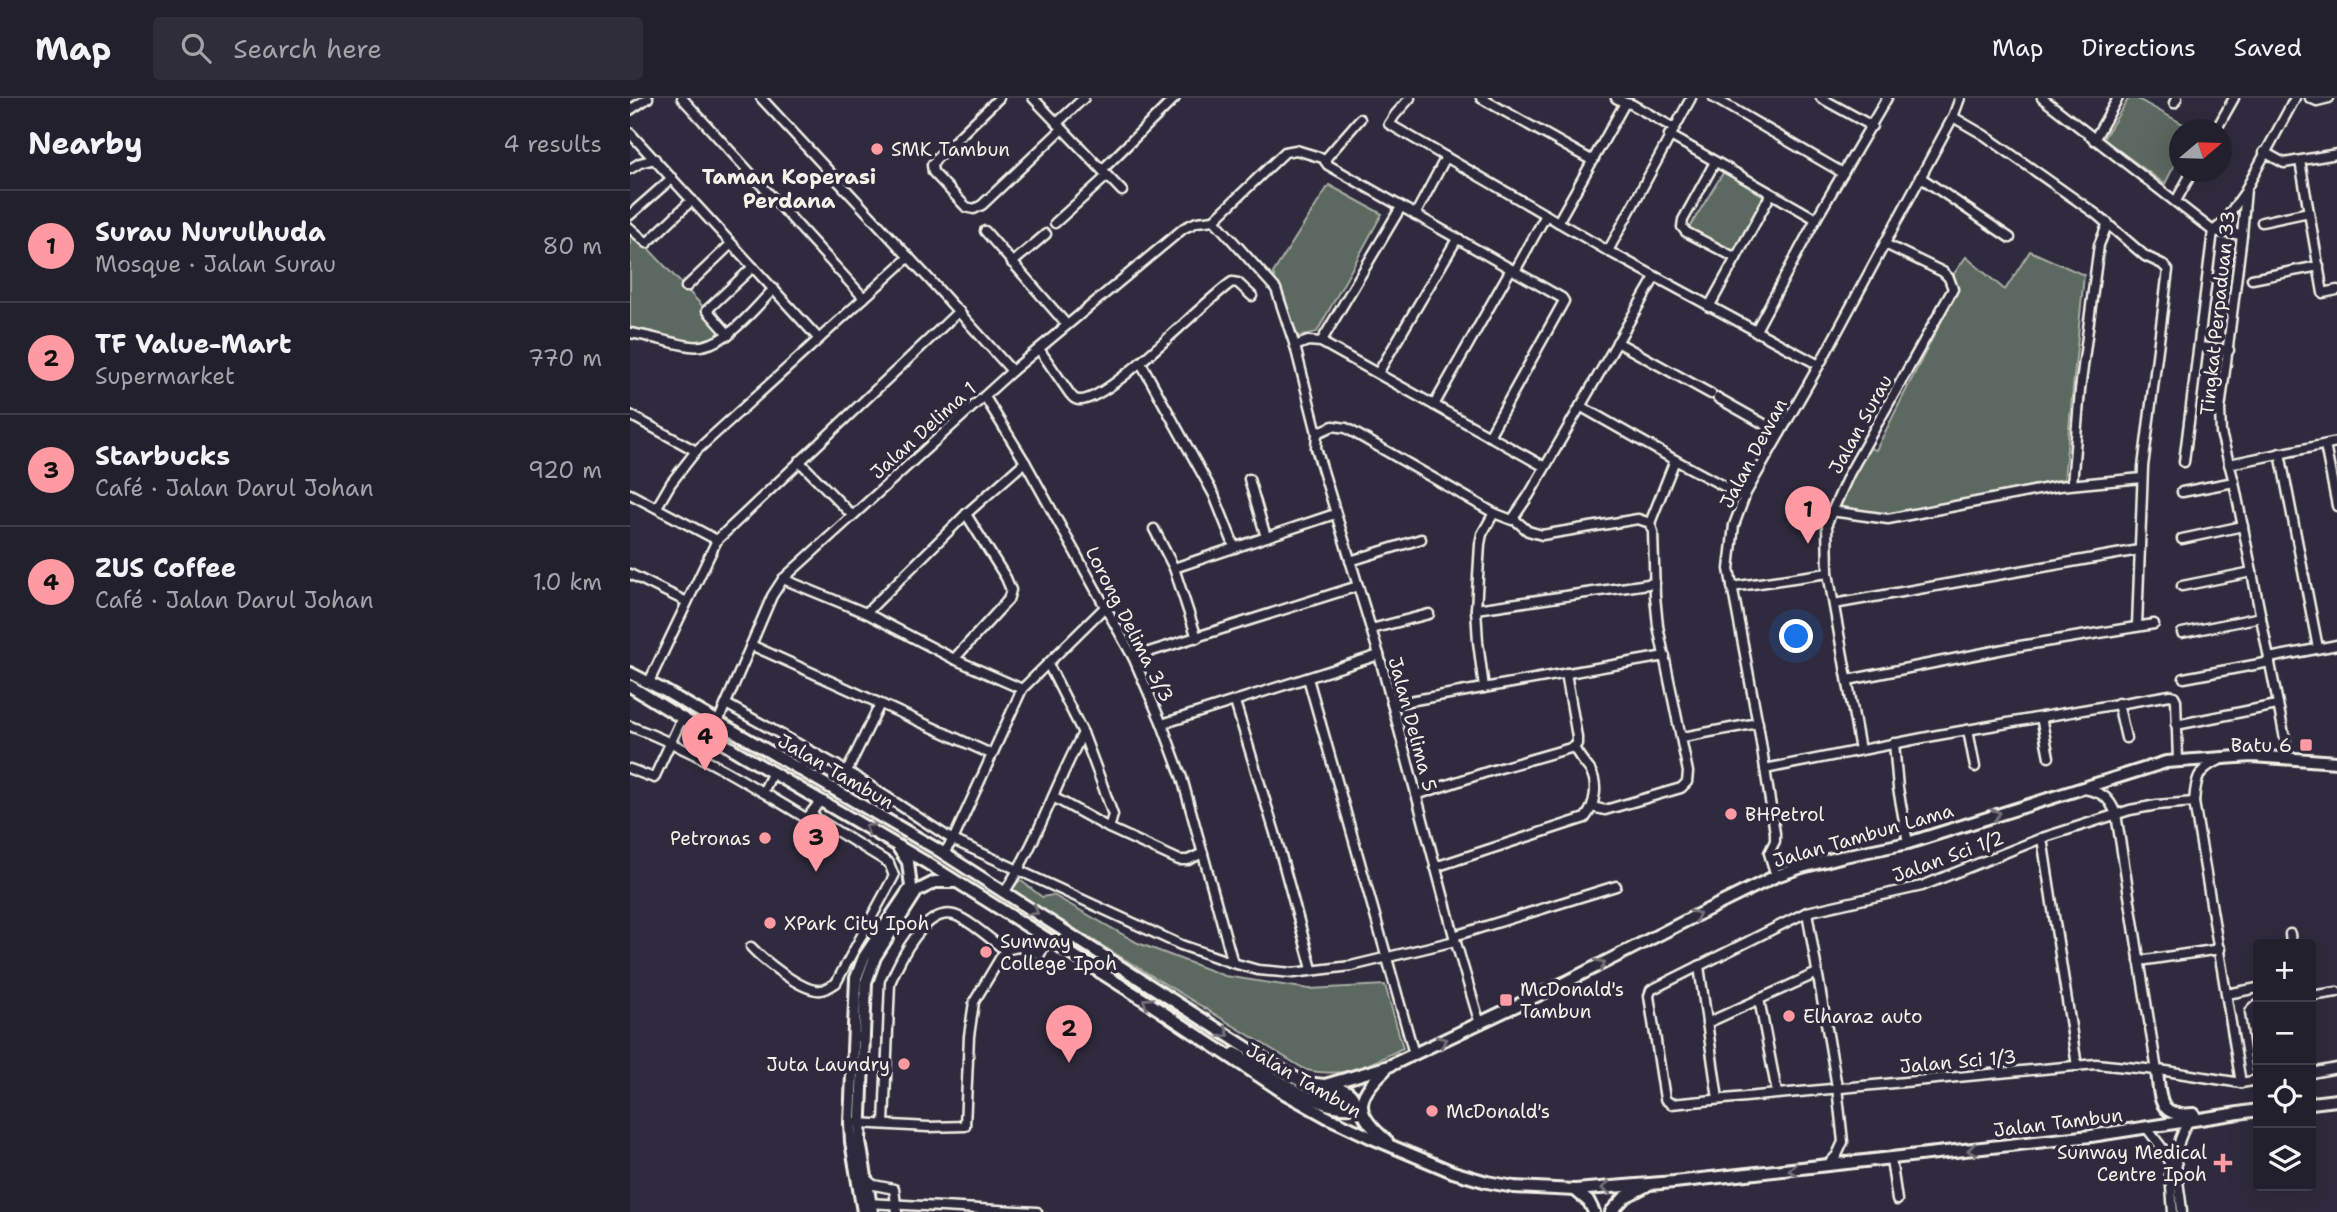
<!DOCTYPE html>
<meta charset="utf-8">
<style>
:root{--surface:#23202e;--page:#2f2d3a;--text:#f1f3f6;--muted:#a3a3aa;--line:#403e4a;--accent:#ff9aa2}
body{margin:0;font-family:"Shantell Sans",sans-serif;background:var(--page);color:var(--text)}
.controls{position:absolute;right:21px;bottom:21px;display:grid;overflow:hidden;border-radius:7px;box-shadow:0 7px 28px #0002}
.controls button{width:63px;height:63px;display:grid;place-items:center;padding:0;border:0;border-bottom:2px solid var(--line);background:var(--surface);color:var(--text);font:35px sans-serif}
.compass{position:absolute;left:1539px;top:21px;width:63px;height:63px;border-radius:50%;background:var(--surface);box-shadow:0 7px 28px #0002;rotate:71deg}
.you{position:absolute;left:1167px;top:539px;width:24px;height:24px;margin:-18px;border:5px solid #fff;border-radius:50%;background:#1a73e8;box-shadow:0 0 0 10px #1a73e833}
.badge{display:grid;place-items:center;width:46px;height:46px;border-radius:50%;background:var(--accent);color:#111;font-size:23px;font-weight:700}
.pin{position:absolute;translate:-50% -58px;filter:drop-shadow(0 2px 4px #0008)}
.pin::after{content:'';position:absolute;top:37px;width:24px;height:21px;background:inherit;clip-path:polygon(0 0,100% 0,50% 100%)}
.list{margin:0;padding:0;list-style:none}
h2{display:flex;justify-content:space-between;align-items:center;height:91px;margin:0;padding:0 28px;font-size:30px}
h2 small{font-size:23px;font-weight:400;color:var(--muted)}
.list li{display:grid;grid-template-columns:46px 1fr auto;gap:21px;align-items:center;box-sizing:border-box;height:112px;padding:0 28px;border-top:2px solid var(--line)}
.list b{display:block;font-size:26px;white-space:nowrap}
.list p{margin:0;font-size:23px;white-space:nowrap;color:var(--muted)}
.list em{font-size:23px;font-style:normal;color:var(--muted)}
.icon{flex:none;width:38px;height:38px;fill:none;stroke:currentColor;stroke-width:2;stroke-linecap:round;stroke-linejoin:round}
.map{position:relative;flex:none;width:1707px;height:1114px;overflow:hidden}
header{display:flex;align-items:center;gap:42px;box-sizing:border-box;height:98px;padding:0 35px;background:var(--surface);border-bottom:2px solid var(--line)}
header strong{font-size:33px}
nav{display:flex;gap:38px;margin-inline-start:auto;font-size:24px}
.search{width:490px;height:63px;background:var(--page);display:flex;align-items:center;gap:18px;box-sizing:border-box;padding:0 24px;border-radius:7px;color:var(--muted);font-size:26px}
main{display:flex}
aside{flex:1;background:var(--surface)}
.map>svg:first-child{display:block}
.green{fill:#5b6960;stroke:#a8ada4;stroke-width:2}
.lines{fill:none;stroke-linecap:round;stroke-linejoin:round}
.minor-casing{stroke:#f4f1e8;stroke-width:13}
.major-casing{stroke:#f4f1e8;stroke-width:16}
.minor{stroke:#2f2a3d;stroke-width:8}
.major{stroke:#2f2a3d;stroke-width:10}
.oneway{stroke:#747079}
.poi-dot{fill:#ff9aa2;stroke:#2f2a3d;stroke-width:2.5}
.labels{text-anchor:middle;stroke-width:7;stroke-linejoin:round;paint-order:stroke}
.poi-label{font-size:19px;fill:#f4f1e8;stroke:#2f2a3d;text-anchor:start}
.street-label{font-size:19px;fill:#f4f1e8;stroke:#2f2a3d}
.neighbourhood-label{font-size:21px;font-weight:bold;fill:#f4f1e8;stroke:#2f2a3d}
</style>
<header>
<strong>Map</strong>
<div class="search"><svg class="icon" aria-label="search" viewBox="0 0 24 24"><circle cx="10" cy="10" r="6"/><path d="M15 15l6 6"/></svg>Search here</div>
<nav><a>Map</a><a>Directions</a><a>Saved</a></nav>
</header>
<main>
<aside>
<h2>Nearby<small>4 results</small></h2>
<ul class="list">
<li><span class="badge">1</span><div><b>Surau Nurulhuda</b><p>Mosque · Jalan Surau</p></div><em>80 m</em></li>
<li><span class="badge">2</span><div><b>TF Value-Mart</b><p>Supermarket</p></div><em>770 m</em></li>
<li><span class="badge">3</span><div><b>Starbucks</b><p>Café · Jalan Darul Johan</p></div><em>920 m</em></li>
<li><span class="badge">4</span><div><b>ZUS Coffee</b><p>Café · Jalan Darul Johan</p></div><em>1.0 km</em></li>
</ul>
</aside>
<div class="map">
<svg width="1707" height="1114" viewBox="0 0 1707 1114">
<rect width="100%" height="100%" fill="#2f2a3d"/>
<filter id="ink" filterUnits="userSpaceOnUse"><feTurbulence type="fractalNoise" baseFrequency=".0143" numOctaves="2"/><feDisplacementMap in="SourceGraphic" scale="14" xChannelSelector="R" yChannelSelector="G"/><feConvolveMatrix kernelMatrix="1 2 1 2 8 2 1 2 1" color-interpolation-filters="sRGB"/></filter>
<g filter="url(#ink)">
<g class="green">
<path d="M1499 0H1506L1562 31 1549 32V58L1535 86 1473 41Z"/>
<path d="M1096 70 1140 97 1105 157 1059 130Z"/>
<path d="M699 87 752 116 687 234 666 239 643 175Z"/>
<path d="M0 131 96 233 93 241 62 249 0 233Z"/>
<path d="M1400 153 1454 177 1434 381 1274 414 1247 417 1209 411 1237 349 1246 352 1326 193 1323 177 1336 159 1375 192Z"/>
<path d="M390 782 412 799 423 797 508 845 595 878 679 891 755 887 773 950C737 967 718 981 676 972L381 792Z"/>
</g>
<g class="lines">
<defs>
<g id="minor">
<path d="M52 0 234 200"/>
<path d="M131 0 300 182 382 273"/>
<path d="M369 0 307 60 302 67 303 74 336 109 344 111 352 107 432 31"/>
<path d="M403 0 492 93"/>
<path d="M780 0 765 17 759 26 978 153 1189 267"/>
<path d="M851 0 963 63"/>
<path d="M1084 0 1213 75"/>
<path d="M1191 0 1242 28"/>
<path d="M1412 0 1583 133 1592 126 1615 94"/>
<path d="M1680 0 1687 3 1699 0"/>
<path d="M995 5 1001 6 1044 30"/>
<path d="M1544 5 1547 0"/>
<path d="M0 12 18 0"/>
<path d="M1323 19 1354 37 1466 116 1515 158 1532 166 1538 172 1513 369 1507 528"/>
<path d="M730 21 697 59 695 63 698 67 932 200 934 203 859 338"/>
<path d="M427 25 454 0"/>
<path d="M1586 32 1604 0"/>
<path d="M0 35 189 241"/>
<path d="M1039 37 1186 121"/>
<path d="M1464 42 1488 0"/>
<path d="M1634 54 1654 65 1707 56"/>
<path d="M1670 63 1693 195 1707 192"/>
<path d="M1085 64 1053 122 1052 129 1056 134 1106 160"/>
<path d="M0 71 10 65 25 61"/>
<path d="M472 72 545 0"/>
<path d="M1290 79 1380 140"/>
<path d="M1546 103 1562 74"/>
<path d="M0 117 42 80"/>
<path d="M785 117 816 59"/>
<path d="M584 122 646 191 665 248 687 335 686 350 749 557 824 838 850 926"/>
<path d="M584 122 655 54 666 52 696 61"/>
<path d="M928 124 995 5 986 0"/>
<path d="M1632 124 1679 114"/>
<path d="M425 125 477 78"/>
<path d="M0 130 17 145 62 102"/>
<path d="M355 133 437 227"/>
<path d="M978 153 1061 0"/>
<path d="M382 165 416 136"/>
<path d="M885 173 916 117"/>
<path d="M1622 181 1689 168"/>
<path d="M56 189 101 146"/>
<path d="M1079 209 1141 96"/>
<path d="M1125 234 1186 121 1257 0"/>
<path d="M0 235C20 238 40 245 60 248 94 253 122 212 144 191"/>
<path d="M99 237 77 212 123 169"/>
<path d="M691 244 771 109"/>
<path d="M987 244 1081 296"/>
<path d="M665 248 678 243 691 244 915 369"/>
<path d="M1569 249 1599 252"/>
<path d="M409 251 440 296C444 300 443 301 449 302 479 304 572 204 602 184L608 185 622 198"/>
<path d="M511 265 584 397 605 450"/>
<path d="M748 275 827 141"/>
<path d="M355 299 395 364 503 559 532 626 552 680 603 865"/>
<path d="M1088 300 1150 335"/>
<path d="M804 307 881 171"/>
<path d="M950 308 1045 362 1020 425"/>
<path d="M0 317 66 353"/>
<path d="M687 335 703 328 716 330 864 415 882 422 899 397 1025 179"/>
<path d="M1695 347 1707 408"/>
<path d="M1650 355 1688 550"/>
<path d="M1045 362 1114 399"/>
<path d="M169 363 222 417"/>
<path d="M1554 364 1583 133 1612 137"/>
<path d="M1599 366 1707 344"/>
<path d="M619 381 636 439"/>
<path d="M1442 386 1450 292 1469 147 1478 125"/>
<path d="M1552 394 1604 384"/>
<path d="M0 396 87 442"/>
<path d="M27 409 41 385 66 353 279 159"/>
<path d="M1201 413 1258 421 1429 388 1512 380"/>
<path d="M884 421 898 433 912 437 1008 421 1020 425"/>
<path d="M524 431 544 470 567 540"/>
<path d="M1552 441 1613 428"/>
<path d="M720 463 791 441"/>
<path d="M544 470 705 416"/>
<path d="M0 476 57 504"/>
<path d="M153 481 236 515 324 561 392 591"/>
<path d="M1552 488 1622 474"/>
<path d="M1102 489 1198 475"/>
<path d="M1204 506 1509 452"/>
<path d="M846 511 1025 485"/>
<path d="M236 515 336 416 395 364"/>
<path d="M741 531 799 516"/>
<path d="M1552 535 1631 519"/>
<path d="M121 547 361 656"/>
<path d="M503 559 728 488"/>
<path d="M1639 560 1707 547"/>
<path d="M324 561 378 502 381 492 376 480 336 416"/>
<path d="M418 566 453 635 471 683 483 717 479 730"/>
<path d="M678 580 784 956"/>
<path d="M1554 580 1640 564"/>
<path d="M1218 582 1384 549 1524 526"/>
<path d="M19 584 87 442 329 213"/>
<path d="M854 590 848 544 846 511 850 446 852 436 864 415"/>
<path d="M605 604 645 735 682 871"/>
<path d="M1488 605 1496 640"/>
<path d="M96 606 217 673 323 742 551 847 603 865 628 872 663 875 721 868 825 843"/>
<path d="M762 606 1035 558"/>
<path d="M1411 619 1419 659"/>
<path d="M88 624 142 498 153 481 382 273 554 130 567 124 584 122"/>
<path d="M532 626 749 557"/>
<path d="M1546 627 1647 607"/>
<path d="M0 628C62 651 118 685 174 719H178L191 702"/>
<path d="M1338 632 1345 669"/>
<path d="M1053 639 1128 625"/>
<path d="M1264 645 1268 690 1278 745"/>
<path d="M1230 652 1198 475 1197 425 1219 376 1323 191 1319 180 1313 174 1255 146"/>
<path d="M1656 659V646L1604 384 1591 335 1590 312 1612 137 1616 91 1665 0"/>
<path d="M1588 663C1566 672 1566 683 1564 704L1611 985"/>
<path d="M0 671 24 680 52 620"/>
<path d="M170 671 185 655"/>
<path d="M1135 671 1308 637 1540 597 1544 598 1546 602 1548 663"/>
<path d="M217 673 250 606"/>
<path d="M1454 691C1472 694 1479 699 1486 716L1527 973"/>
<path d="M133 694 143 674"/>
<path d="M786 697 860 673 944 649 947 646V639L936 575"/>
<path d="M423 699 479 730 549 762H558L573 755"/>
<path d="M1564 704 1527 707 1500 712 1412 740 1292 788 1177 814 1021 892 1019 898 1035 1001 1041 1006 1466 966 1536 973 1611 985 1628 982"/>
<path d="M962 709 975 712 1051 690 1057 684 1058 674 1028 528 1025 498 1023 434 1020 425"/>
<path d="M1412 740 1447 968"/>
<path d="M313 756 323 742 392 591 476 508"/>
<path d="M805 769 955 720C965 708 969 686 960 672 954 664 948 658 944 649"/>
<path d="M1146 778 1139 755 1145 743V735L1129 632 1099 471 1104 427 1116 395 1192 262 1323 19 1330 0"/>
<path d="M374 795C407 745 425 687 453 635"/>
<path d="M1177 814 1207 989 1213 1044 1207 1057 1198 1067"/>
<path d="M1660 836 1661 846"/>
<path d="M824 838 986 788"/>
<path d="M121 849C133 862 174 895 191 892 196 892 202 887 206 885L264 778 259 765 187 721 182 715"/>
<path d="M1509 863 1590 851"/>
<path d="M1069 868 1088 1001"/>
<path d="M1597 896 1628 890"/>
<path d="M1681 898 1707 894"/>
<path d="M1129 901 1147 995"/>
<path d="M1628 907 1623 909 1620 914 1628 971"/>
<path d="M1077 925 1187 875"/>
<path d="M1681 975 1707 970"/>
<path d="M227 1025 298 1029 335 1028 339 938 344 904 375 852"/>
<path d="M254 1026 260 885C269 863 295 809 324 817 340 822 361 842 375 852L388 849 410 856 418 841"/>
<path d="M1516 1029 1536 1055 1539 1065 1543 1114"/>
<path d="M1261 1061 1267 1102"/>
<path d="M237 1082 244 1087 264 1091 267 1114"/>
<path d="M237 1105 407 1114"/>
<path d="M1552 1114C1549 1077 1538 1058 1558 1024"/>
</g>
<g id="major">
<path d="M0 575 33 592 305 750 658 976 675 985 695 987 759 968 936 884 1077 812 1146 778 1172 769 1214 758 1278 745 1536 664 1622 658 1707 664"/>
<path d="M0 588 109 655 297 765 516 903 656 996 697 1019 742 1040 823 1074 857 1084 884 1089 945 1092 1044 1084 1461 1038 1628 1012"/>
<path d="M605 955C633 972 688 1013 720 1009L724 1003C721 991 708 990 697 988"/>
<path d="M755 972C724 1001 724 1015 757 1043"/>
<path d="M1527 973C1530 1002 1529 1020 1564 1016"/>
<path d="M1681 1005 1707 1002"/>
<path d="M945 1092 959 1104 964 1114"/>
<path d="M233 1114 221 1044 220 1025 226 880 234 859 281 789 278 764 269 751"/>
<path d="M242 1114 230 1043 236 884 245 859 287 793 305 784H324"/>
<path d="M981 1114 995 1099 1016 1088"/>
</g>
</defs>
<use href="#minor" class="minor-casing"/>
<use href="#major" class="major-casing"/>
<use href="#minor" class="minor"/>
<use href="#major" class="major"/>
</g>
<defs><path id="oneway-chevron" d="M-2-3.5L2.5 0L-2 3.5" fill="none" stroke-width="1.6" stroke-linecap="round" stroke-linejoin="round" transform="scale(1.75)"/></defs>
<g class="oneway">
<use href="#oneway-chevron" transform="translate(1366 716) rotate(-18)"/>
<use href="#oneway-chevron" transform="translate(239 730) rotate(-149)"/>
<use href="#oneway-chevron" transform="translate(404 813) rotate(33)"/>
<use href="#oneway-chevron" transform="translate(1066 817) rotate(-27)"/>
<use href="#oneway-chevron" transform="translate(971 866) rotate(-27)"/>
<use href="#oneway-chevron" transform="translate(517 904) rotate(-147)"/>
<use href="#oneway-chevron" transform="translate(595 935) rotate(32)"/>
<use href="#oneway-chevron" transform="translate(812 943) rotate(-25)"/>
<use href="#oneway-chevron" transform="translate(1342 1052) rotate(173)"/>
<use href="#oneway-chevron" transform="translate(1163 1072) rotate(174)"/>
<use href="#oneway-chevron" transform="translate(976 1090) rotate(174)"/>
</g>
</g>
<g class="poi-dot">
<circle cx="247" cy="51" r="7"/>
<rect x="1669" y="640" width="14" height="14" rx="3.5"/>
<circle cx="1101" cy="716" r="7"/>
<circle cx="135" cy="740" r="7"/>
<circle cx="140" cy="825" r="7"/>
<circle cx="356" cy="854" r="7"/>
<rect x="869" y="895" width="14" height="14" rx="3.5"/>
<circle cx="1159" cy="918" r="7"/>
<circle cx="274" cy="966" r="7"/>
<circle cx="802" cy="1013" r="7"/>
<path d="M1589.5 1054.5h7v7h7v7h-7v7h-7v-7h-7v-7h7z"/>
</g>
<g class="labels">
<g class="poi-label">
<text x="261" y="58">SMK Tambun</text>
<text x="1662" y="654" text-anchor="end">Batu 6</text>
<text x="1115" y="723">BHPetrol</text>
<text x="121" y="747" text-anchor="end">Petronas</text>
<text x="154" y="832">XPark City Ipoh</text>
<text x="370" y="850">Sunway<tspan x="370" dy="22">College Ipoh</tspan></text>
<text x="890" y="898">McDonald's<tspan x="890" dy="22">Tambun</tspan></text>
<text x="1173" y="925">Elharaz auto</text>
<text x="260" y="973" text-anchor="end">Juta Laundry</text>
<text x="816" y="1020">McDonald's</text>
<text x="1577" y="1061" text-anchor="end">Sunway Medical<tspan x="1577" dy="22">Centre Ipoh</tspan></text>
</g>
<g class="street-label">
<text transform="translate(1587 215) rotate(-84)" y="7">Tingkat Perpaduan 33</text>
<text transform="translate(1230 326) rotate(-61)" y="7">Jalan Surau</text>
<text transform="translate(293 332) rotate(-42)" y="7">Jalan Delima 1</text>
<text transform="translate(1123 355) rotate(-62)" y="7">Jalan Dewan</text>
<text transform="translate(500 526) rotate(63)" y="7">Lorong Delima 3/3</text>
<text transform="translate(783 626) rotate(75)" y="7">Jalan Delima 5</text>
<text transform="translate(206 673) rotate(30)" y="7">Jalan Tambun</text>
<text transform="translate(1233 737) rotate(-16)" y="7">Jalan Tambun Lama</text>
<text transform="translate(1318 758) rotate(-20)" y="7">Jalan Sci 1/2</text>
<text transform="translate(1328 963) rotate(-5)" y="7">Jalan Sci 1/3</text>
<text transform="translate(674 982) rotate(30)" y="7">Jalan Tambun</text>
<text transform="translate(1428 1024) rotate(-7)" y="7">Jalan Tambun</text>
</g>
<g class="neighbourhood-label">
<text x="159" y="86">Taman Koperasi<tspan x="159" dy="24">Perdana</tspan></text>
</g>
</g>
</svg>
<div class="controls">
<button>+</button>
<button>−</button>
<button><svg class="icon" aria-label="locate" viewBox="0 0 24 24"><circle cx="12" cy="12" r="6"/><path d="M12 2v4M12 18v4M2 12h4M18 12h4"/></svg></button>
<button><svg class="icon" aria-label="layers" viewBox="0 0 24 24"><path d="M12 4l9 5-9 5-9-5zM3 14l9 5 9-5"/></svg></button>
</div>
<svg class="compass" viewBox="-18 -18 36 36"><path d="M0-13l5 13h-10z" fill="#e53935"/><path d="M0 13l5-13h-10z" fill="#a3a3aa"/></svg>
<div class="you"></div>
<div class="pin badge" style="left:1178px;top:446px">1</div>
<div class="pin badge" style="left:439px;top:965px">2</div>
<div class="pin badge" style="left:186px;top:774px">3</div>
<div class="pin badge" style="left:75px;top:673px">4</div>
</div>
</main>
